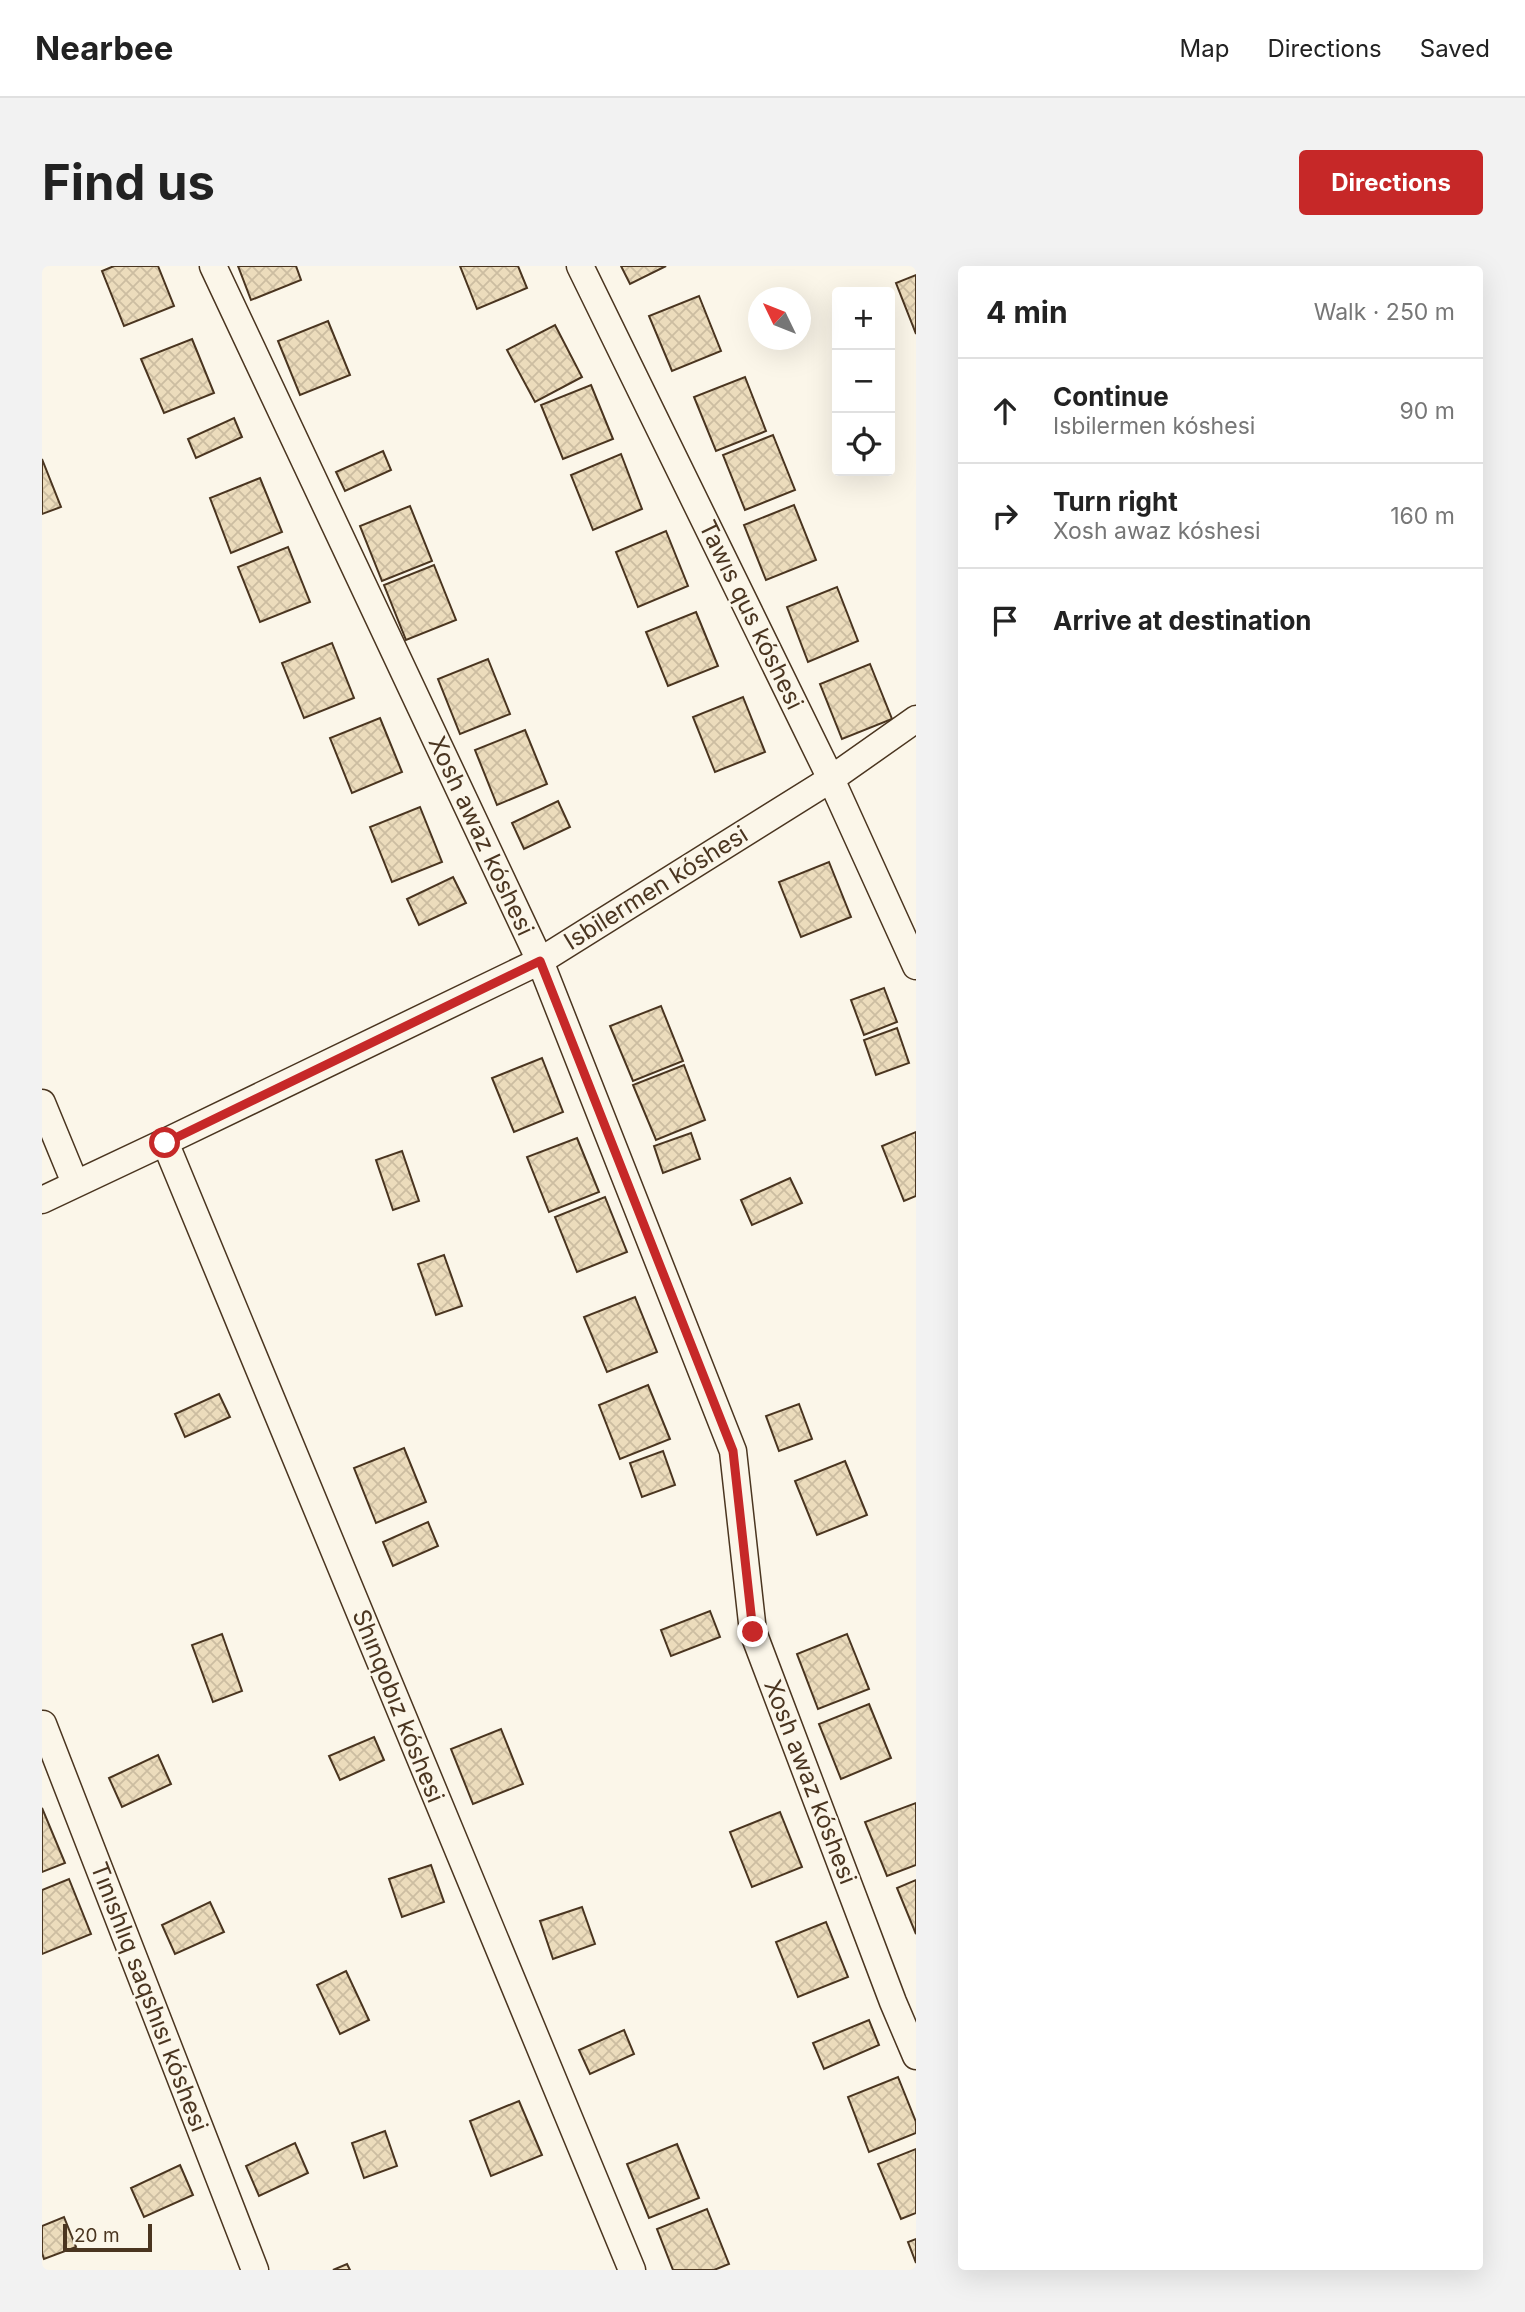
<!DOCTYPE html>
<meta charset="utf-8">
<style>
:root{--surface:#fff;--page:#f2f2f2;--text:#222;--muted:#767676;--line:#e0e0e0;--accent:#c62828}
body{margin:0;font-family:Inter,sans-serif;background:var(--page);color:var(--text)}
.controls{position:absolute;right:21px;top:21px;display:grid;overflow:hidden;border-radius:7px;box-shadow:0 7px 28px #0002}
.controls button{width:63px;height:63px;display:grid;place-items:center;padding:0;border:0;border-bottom:2px solid var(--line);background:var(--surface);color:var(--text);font:35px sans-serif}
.compass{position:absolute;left:706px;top:21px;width:63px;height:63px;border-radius:50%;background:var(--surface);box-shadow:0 7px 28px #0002;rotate:313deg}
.scale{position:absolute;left:21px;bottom:18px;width:89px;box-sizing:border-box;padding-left:7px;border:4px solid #4a3520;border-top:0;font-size:19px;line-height:24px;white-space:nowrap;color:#4a3520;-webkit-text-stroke:5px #fbf6e9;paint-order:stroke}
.stop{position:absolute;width:21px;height:21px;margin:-16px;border:5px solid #c62828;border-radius:50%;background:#fff}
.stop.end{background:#c62828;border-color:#fff;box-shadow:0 2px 7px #0008}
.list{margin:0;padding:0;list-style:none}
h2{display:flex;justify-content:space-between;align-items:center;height:91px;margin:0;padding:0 28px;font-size:30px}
h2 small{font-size:23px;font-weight:400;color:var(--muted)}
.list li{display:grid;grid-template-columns:46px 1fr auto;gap:21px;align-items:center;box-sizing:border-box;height:105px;padding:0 28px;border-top:2px solid var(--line)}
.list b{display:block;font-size:26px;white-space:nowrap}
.list p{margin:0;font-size:23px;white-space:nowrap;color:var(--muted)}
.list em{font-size:23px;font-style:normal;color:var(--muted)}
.icon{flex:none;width:38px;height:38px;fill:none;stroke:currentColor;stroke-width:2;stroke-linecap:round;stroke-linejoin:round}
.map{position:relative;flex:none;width:874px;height:2004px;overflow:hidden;border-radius:7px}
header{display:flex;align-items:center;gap:42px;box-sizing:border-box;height:98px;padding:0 35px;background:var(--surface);border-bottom:2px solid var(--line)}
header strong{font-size:33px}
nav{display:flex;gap:38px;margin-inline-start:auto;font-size:24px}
.intro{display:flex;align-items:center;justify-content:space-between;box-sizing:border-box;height:168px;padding:0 42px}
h1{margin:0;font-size:49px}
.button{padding:18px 32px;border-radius:7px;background:var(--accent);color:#fff;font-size:24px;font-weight:700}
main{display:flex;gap:42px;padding:0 42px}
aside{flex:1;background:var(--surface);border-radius:7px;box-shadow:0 7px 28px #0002}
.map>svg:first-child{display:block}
.building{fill:url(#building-cross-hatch);stroke:#4a3520;stroke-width:2}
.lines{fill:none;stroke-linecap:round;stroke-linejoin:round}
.street-casing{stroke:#4a3520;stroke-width:29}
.street{stroke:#fbf6e9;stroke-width:26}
.route{stroke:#c62828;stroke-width:9}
.labels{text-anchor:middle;stroke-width:5;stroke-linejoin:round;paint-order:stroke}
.street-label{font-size:24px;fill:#4a3520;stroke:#fbf6e9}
</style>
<header>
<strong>Nearbee</strong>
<nav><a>Map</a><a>Directions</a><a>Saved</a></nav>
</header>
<div class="intro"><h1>Find us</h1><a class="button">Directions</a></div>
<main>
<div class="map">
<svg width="874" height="2004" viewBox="0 0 874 2004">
<defs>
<pattern id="building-cross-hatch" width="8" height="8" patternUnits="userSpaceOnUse" patternTransform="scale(1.75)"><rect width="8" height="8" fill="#ecdcbc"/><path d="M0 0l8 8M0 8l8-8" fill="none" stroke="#ccbda1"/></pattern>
</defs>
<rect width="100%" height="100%" fill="#fbf6e9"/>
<g class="building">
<path d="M72 0H116L132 40 82 60 60 5Z"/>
<path d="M196 0H254L259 14 209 34Z"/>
<path d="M418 0H476L485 22 435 43Z"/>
<path d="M579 0H624L588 18Z"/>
<path d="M874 9V68L854 17Z"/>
<path d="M657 30 679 85 630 105 607 50Z"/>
<path d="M286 55 308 109 258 129 236 75Z"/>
<path d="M513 59 540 111 493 136 465 84Z"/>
<path d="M150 73 172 127 122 147 99 93Z"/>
<path d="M703 111 724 165 674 185 652 131Z"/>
<path d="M549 119 571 173 521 193 499 139Z"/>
<path d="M192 152 200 171 154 192 146 173Z"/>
<path d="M731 169 753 224 703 244 681 189Z"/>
<path d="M341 185 349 204 303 225 294 206Z"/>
<path d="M579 188 600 243 551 264 529 209Z"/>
<path d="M0 193 19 241 0 248Z"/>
<path d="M218 212 240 266 189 287 168 232Z"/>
<path d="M752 239 774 294 724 314 702 259Z"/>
<path d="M368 240 390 295 340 315 318 260Z"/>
<path d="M624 265 646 320 596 341 574 286Z"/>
<path d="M246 281 268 336 218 356 196 301Z"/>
<path d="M392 299 414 354 364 374 342 319Z"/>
<path d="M795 321 816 375 766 396 745 341Z"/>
<path d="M654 346 676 400 626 420 604 366Z"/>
<path d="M290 377 312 432 262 452 240 397Z"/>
<path d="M446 393 468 448 418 468 396 413Z"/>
<path d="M828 398 850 453 800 473 778 418Z"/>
<path d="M701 431 723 486 673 506 651 451Z"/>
<path d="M338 452 360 506 310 527 288 472Z"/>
<path d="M483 464 505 518 455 539 433 484Z"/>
<path d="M516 535 528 561 482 583 470 557Z"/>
<path d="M378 541 400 596 350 616 328 561Z"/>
<path d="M787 596 809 651 759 671 737 616Z"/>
<path d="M411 611 424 637 377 659 365 633Z"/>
<path d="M842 722 855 756 822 769 809 734Z"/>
<path d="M619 740 641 795 591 815 568 760Z"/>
<path d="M855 762 867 797 834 809 822 774Z"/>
<path d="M500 792 521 846 472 866 450 812Z"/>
<path d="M642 799 663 854 614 874 591 819Z"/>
<path d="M874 866V930L862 935 840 880Z"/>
<path d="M649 867 658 893 621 907 612 880Z"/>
<path d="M535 872 557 926 507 946 485 891Z"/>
<path d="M360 885 377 935 351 944 334 894Z"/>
<path d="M748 912 760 937 710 959 699 934Z"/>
<path d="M563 931 585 986 535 1006 513 951Z"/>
<path d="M402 989 420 1040 394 1049 376 998Z"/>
<path d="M593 1031 615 1086 565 1106 542 1051Z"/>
<path d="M606 1119 628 1173 578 1193 557 1139Z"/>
<path d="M177 1128 188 1151 143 1171 133 1148Z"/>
<path d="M757 1138 770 1173 737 1185 724 1150Z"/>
<path d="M362 1182 384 1236 334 1257 312 1202Z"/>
<path d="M621 1185 633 1219 600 1231 588 1197Z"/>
<path d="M803 1195 825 1249 775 1269 753 1215Z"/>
<path d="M386 1256 396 1280 351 1300 341 1276Z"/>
<path d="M668 1345 678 1371 629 1390 619 1364Z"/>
<path d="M180 1368 200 1425 171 1436 150 1379Z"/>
<path d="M805 1368 827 1423 776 1443 755 1388Z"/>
<path d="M827 1438 849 1492 799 1513 777 1458Z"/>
<path d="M459 1463 481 1518 431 1538 409 1483Z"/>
<path d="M332 1471 342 1494 298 1514 287 1490Z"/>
<path d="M116 1489 129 1518 80 1541 67 1512Z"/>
<path d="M874 1537V1599L845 1610 823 1556Z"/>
<path d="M0 1542 23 1597 0 1606Z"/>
<path d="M738 1546 760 1601 710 1621 688 1566Z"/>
<path d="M389 1599 402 1636 360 1651 347 1613Z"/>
<path d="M27 1613 49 1668 0 1688V1624Z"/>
<path d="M874 1614V1668L855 1622Z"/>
<path d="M168 1636 182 1666 133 1688 120 1659Z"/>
<path d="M540 1641 553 1678 511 1693 498 1655Z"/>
<path d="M784 1656 806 1711 756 1731 734 1676Z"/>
<path d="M304 1705 327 1754 298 1768 275 1719Z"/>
<path d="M827 1754 837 1779 782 1803 771 1777Z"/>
<path d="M582 1764 592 1788 548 1808 537 1784Z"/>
<path d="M856 1811 874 1856V1867L827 1886 806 1831Z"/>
<path d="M477 1835 500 1889 449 1910 428 1855Z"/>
<path d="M343 1865 355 1900 322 1912 310 1877Z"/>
<path d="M253 1877 266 1907 217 1930 204 1900Z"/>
<path d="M635 1878 657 1932 607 1952 585 1898Z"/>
<path d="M874 1883V1947L859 1953 836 1898Z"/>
<path d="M138 1899 151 1929 102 1951 89 1922Z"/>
<path d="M665 1943 687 1998 672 2004H631L615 1963Z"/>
<path d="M22 1951 34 1981 2 1993 0 1987V1960Z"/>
<path d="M874 1973V1997L866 1976Z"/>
<path d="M305 1998 308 2004H291Z"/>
</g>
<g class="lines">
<defs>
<g id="street">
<path d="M171 0 498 695 691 1185 711 1366 851 1736 874 1790"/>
<path d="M538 0 789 513 874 700"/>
<path d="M0 837 33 917"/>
<path d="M123 876 590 2004"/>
<path d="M0 934 123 876 498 695 789 513 874 453"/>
<path d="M1 1458 213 2004"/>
</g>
</defs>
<use href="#street" class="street-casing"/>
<use href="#street" class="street"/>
</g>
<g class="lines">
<path class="route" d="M123 877 498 695 691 1185 711 1366"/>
</g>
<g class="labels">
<g class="street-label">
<text transform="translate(709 349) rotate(64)" y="8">Tawıs qus kóshesi</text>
<text transform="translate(439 570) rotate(65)" y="8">Xosh awaz kóshesi</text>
<text transform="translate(614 622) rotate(-32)" y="8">Isbilermen kóshesi</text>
<text transform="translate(356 1440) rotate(68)" y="8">Shınqobız kóshesi</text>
<text transform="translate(768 1516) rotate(69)" y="8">Xosh awaz kóshesi</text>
<text transform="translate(107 1731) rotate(69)" y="8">Tınıshlıq saqshısı kóshesi</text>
</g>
</g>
</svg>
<div class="controls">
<button>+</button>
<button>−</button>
<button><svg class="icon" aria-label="locate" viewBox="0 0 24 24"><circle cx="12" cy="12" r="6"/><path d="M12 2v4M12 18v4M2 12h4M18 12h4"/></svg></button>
</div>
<svg class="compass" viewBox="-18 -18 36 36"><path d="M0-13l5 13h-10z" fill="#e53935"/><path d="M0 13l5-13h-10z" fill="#767676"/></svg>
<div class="scale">20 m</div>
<div class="stop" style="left:123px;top:877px"></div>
<div class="stop end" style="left:711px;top:1366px"></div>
</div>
<aside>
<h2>4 min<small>Walk · 250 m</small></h2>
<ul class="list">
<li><svg class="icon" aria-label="ahead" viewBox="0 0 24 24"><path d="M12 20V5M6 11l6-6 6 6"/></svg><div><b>Continue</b><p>Isbilermen kóshesi</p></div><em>90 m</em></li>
<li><svg class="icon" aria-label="right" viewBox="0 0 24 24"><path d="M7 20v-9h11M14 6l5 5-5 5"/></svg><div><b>Turn right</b><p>Xosh awaz kóshesi</p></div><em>160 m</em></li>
<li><svg class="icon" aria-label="arrive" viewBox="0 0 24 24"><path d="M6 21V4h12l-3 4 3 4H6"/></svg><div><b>Arrive at destination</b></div></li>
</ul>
</aside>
</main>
